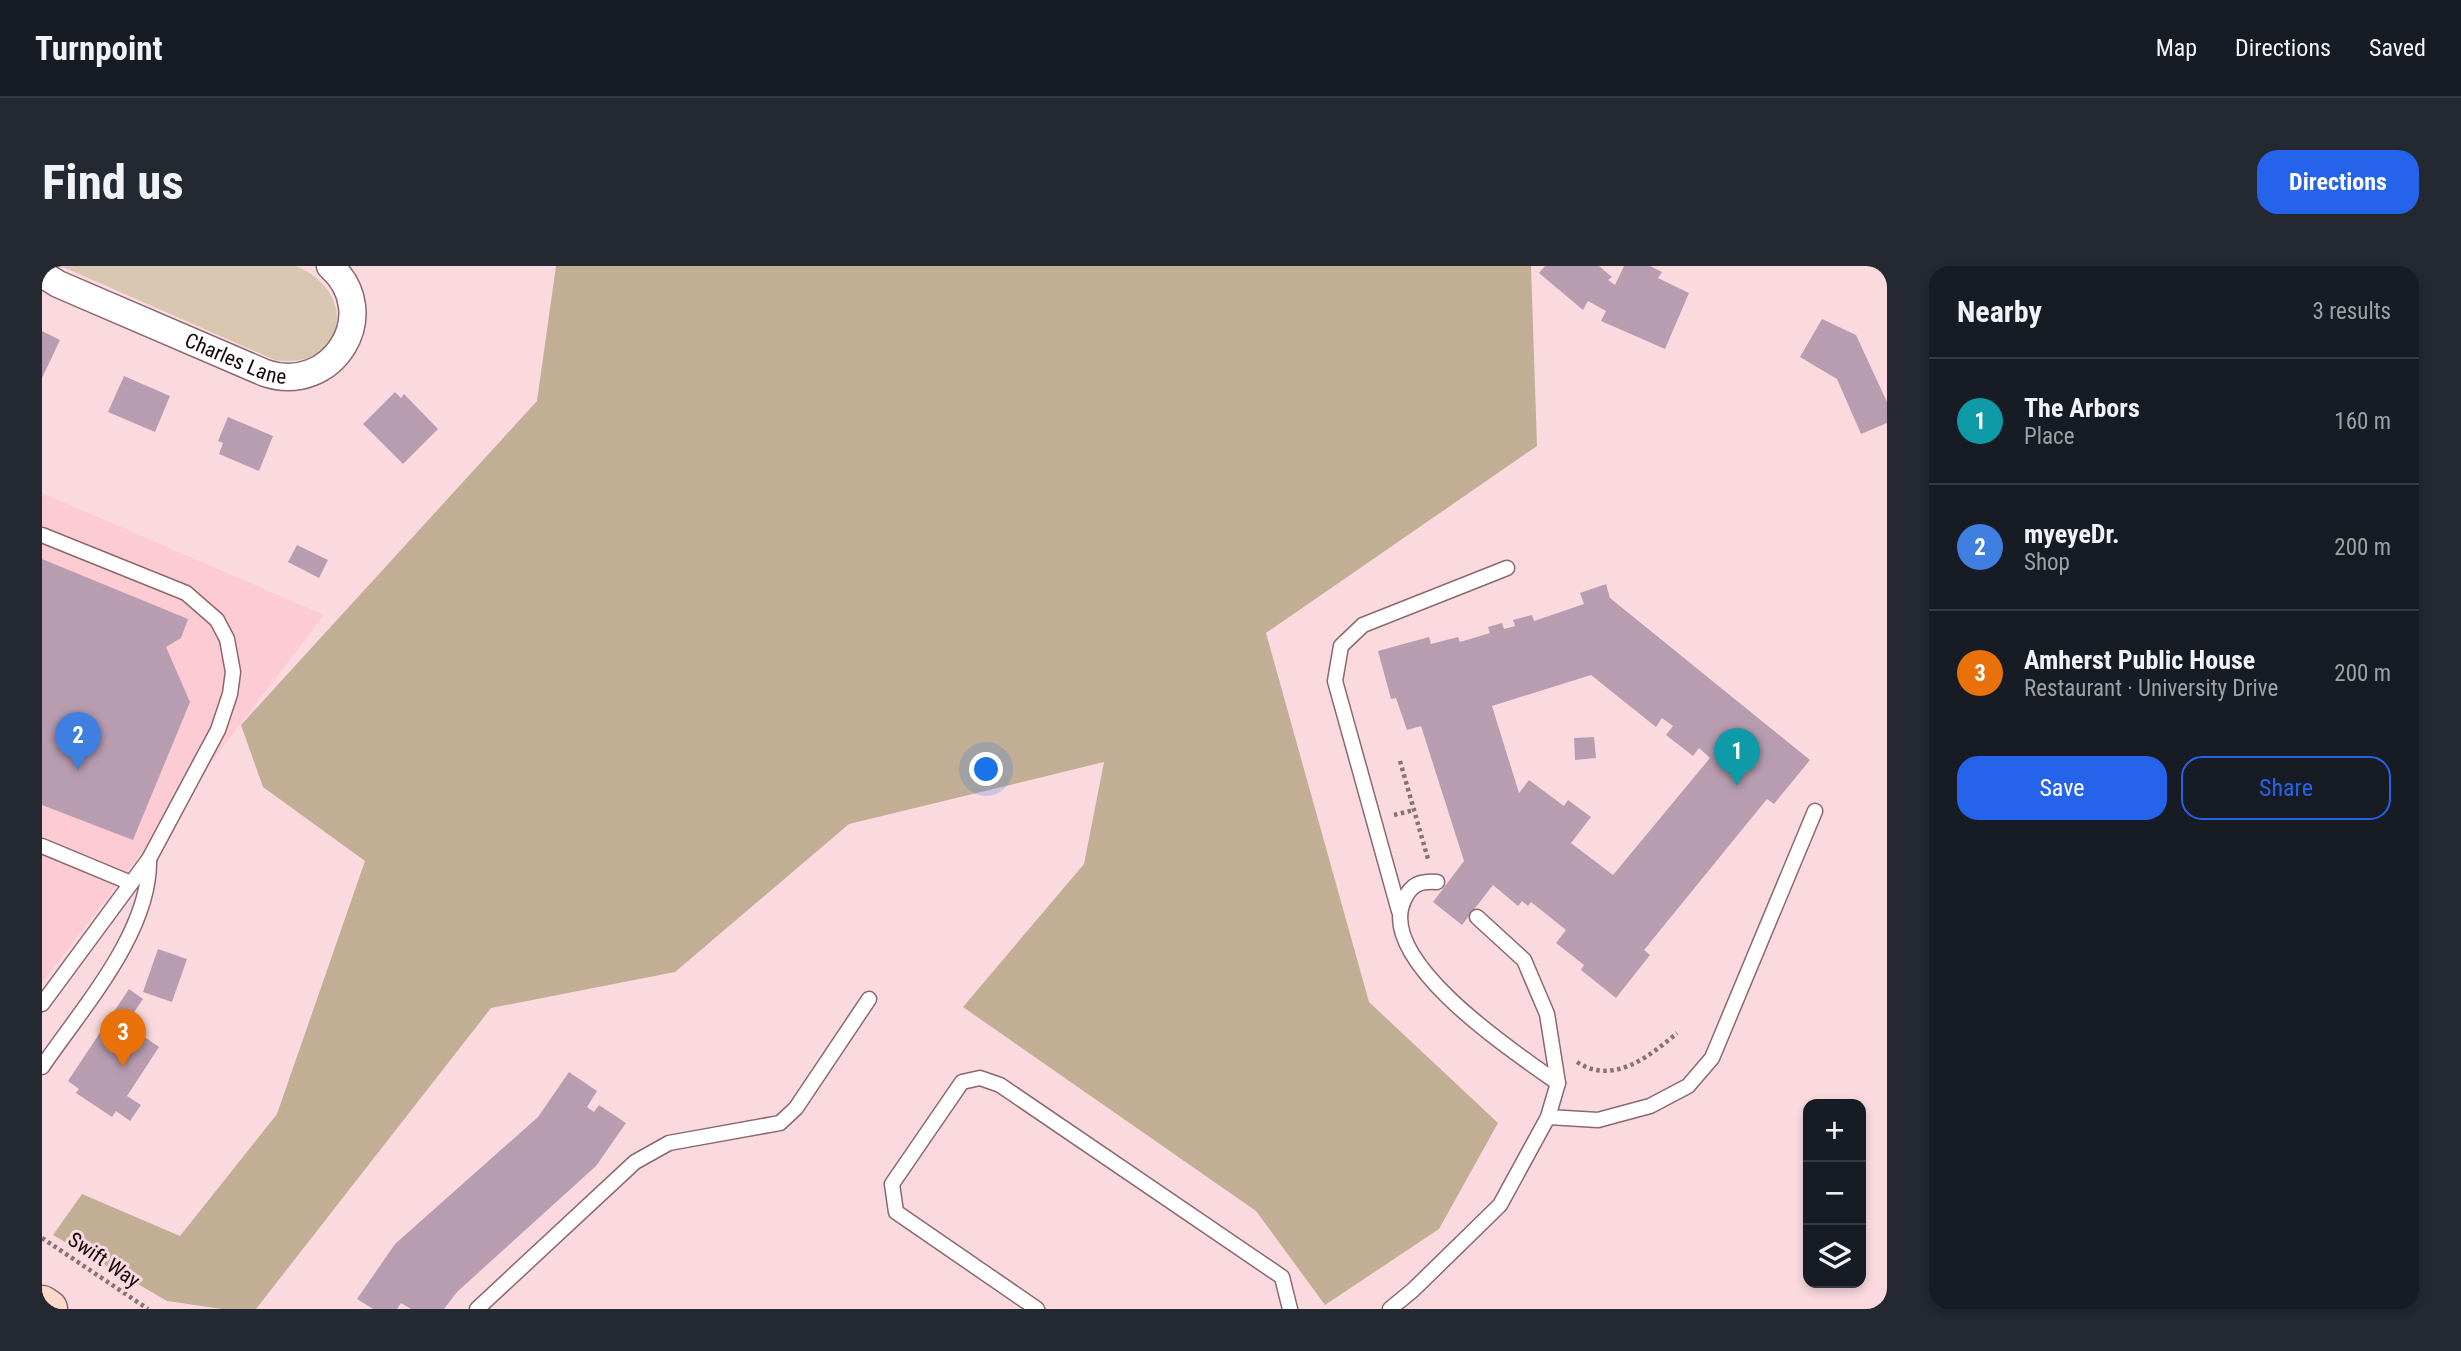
<!DOCTYPE html>
<meta charset="utf-8">
<style>
:root{--surface:#171b24;--page:#242831;--text:#f1f3f6;--muted:#9ea1a6;--line:#363941;--accent:#2563eb}
body{margin:0;font-family:"Roboto Condensed",sans-serif;background:var(--page);color:var(--text)}
.controls{position:absolute;right:21px;bottom:21px;display:grid;overflow:hidden;border-radius:14px;box-shadow:0 4px 10px #0003}
.controls button{width:63px;height:63px;display:grid;place-items:center;padding:0;border:0;border-bottom:2px solid var(--line);background:var(--surface);color:var(--text);font:35px sans-serif}
.you{position:absolute;left:945px;top:504px;width:24px;height:24px;margin:-18px;border:5px solid #fff;border-radius:50%;background:#1a73e8;box-shadow:0 0 0 10px #1a73e833}
.badge{display:grid;place-items:center;width:46px;height:46px;border-radius:50%;background:var(--accent);color:#fff;font-size:23px;font-weight:700}
.pin{position:absolute;translate:-50% -58px;filter:drop-shadow(0 2px 4px #0008)}
.pin::after{content:'';position:absolute;top:37px;width:24px;height:21px;background:inherit;clip-path:polygon(0 0,100% 0,50% 100%)}
.list{margin:0;padding:0;list-style:none}
h2{display:flex;justify-content:space-between;align-items:center;height:91px;margin:0;padding:0 28px;font-size:30px}
h2 small{font-size:23px;font-weight:400;color:var(--muted)}
.list li{display:grid;grid-template-columns:46px 1fr auto;gap:21px;align-items:center;box-sizing:border-box;height:126px;padding:0 28px;border-top:2px solid var(--line)}
.list b{display:block;font-size:26px;white-space:nowrap}
.list p{margin:0;font-size:23px;white-space:nowrap;color:var(--muted)}
.list em{font-size:23px;font-style:normal;color:var(--muted)}
.actions{display:flex;gap:14px;padding:21px 28px}
.actions a{flex:1;padding:16px 0;border:2px solid var(--accent);border-radius:21px;text-align:center;font-size:24px;color:var(--accent)}
.actions .main{background:var(--accent);color:#fff}
.icon{flex:none;width:38px;height:38px;fill:none;stroke:currentColor;stroke-width:2;stroke-linecap:round;stroke-linejoin:round}
.map{position:relative;flex:none;width:1845px;height:1043px;overflow:hidden;border-radius:21px}
header{display:flex;align-items:center;gap:42px;box-sizing:border-box;height:98px;padding:0 35px;background:var(--surface);border-bottom:2px solid var(--line)}
header strong{font-size:33px}
nav{display:flex;gap:38px;margin-inline-start:auto;font-size:24px}
.intro{display:flex;align-items:center;justify-content:space-between;box-sizing:border-box;height:168px;padding:0 42px}
h1{margin:0;font-size:49px}
.button{padding:18px 32px;border-radius:21px;background:var(--accent);color:#fff;font-size:24px;font-weight:700}
main{display:flex;gap:42px;padding:0 42px}
aside{flex:1;background:var(--surface);border-radius:21px;box-shadow:0 4px 10px #0003}
.map>svg:first-child{display:block}
.built{fill:#fccbd3}
.green{fill:#d9c6b0}
.forest{fill:#c2ad95}
.building{fill:#b89db0;fill-rule:evenodd}
.lines{fill:none;stroke-linecap:round;stroke-linejoin:round}
.service-casing{stroke:#8c686e;stroke-width:17}
.minor-casing{stroke:#8c686e;stroke-width:29}
.secondary-casing{stroke:#8c686e;stroke-width:41}
.path{stroke:#897276;stroke-width:4.5;stroke-dasharray:3.5 3.5;stroke-linecap:butt}
.service{stroke:#fff;stroke-width:14}
.minor{stroke:#fff;stroke-width:26}
.secondary{stroke:#fed9cc;stroke-width:38}
.labels{text-anchor:middle;stroke-width:6;stroke-linejoin:round;paint-order:stroke}
.street-label{font-size:21px;fill:#140709;stroke:#fbdadf}
</style>
<header>
<strong>Turnpoint</strong>
<nav><a>Map</a><a>Directions</a><a>Saved</a></nav>
</header>
<div class="intro"><h1>Find us</h1><a class="button">Directions</a></div>
<main>
<div class="map">
<svg width="1845" height="1043" viewBox="0 0 1845 1043">
<rect width="100%" height="100%" fill="#fbdadf"/>
<path class="built" d="M0 227 282 349 0 717Z"/>
<path class="green" d="M19 0H254C320 28 301 105 233 94Z"/>
<path class="forest" d="M514 0H1489L1495 180 1224 367 1327 736 1456 857 1397 963 1283 1039 1214 945 921 741 1042 598 1062 496 807 558 633 706 449 742 214 1043H180L125 1035 11 969 40 928 138 970 235 848 323 595 221 521 199 459 495 135Z"/>
<g class="building">
<path d="M1503 0H1557L1570 11 1566 14 1573 19 1582 0H1608L1620 6 1616 12 1647 27 1623 83 1559 55 1564 45 1546 35 1541 44 1497 7Z"/>
<path d="M1780 53 1814 69 1845 136V157L1819 168 1795 113 1758 91Z"/>
<path d="M0 65 18 74 0 112Z"/>
<path d="M82 110 128 130 113 166 66 146Z"/>
<path d="M353 126 359 132 362 128 396 163 361 198 321 158Z"/>
<path d="M186 151 231 170 217 205 177 188 181 177 176 175Z"/>
<path d="M255 279 286 294 277 312 246 296Z"/>
<path d="M0 293 146 353 139 372 124 381 148 436 91 574 0 539Z"/>
<path d="M1564 318 1568 332 1768 494 1732 538 1725 533 1602 684 1608 689 1574 732 1539 704 1542 699 1514 677 1524 664 1489 636 1486 640 1480 635 1476 640 1451 619 1420 659 1391 636 1422 595 1379 460 1365 464 1354 432 1349 433 1336 385 1387 371 1389 378 1416 371 1418 376 1448 367 1446 361 1460 357 1462 363 1473 360 1471 354 1490 349 1492 355 1542 338 1538 327ZM1549 409 1614 461 1620 452 1631 460 1624 469 1651 490 1657 482 1668 492 1571 609 1529 577 1549 551 1526 534 1522 540 1487 514 1477 527 1450 440Z"/>
<path d="M1552 471 1554 492 1533 494 1532 472Z"/>
<path d="M116 683 145 693 130 736 101 726Z"/>
<path d="M87 723 101 733 84 758 117 781 85 830 99 839 88 855 74 845 70 851 34 827 37 823 26 815Z"/>
<path d="M527 806 555 825 545 841 552 846 557 839 584 857 554 900 415 1026 402 1043H369L359 1037 355 1043H331L315 1033 353 978 496 851Z"/>
</g>
<g class="lines">
<defs>
<g id="service">
<path d="M0 269 144 327 175 354 185 373 191 406 188 428 176 464 107 593 0 738"/>
<path d="M0 580 89 617"/>
<path d="M1395 616C1378 615 1369 618 1362 634 1333 695 1475 788 1516 817"/>
<path d="M1357 645 1293 415 1299 380 1321 359 1465 302"/>
<path d="M0 801C40 742 109 666 107 593"/>
<path d="M1506 851 1556 854 1608 840 1646 820 1670 792 1773 545"/>
<path d="M435 1043 593 896 627 877 738 857 754 842 827 733"/>
<path d="M995 1043 854 946 850 918 920 816 938 812 958 819 1240 1011 1248 1043"/>
<path d="M1348 1043 1371 1024 1458 939 1506 851 1516 817 1505 748 1482 694 1435 651"/>
</g>
<g id="minor">
<path id="s1" d="M0 8 16 18 223 107C290 130 342 48 288 0"/>
</g>
<path id="secondary" d="M0 1039 6 1043"/>
</defs>
<use href="#service" class="service-casing"/>
<use href="#minor" class="minor-casing"/>
<use href="#secondary" class="secondary-casing"/>
<g class="path">
<path d="M1358 495 1386 593"/>
<path d="M1352 549 1372 544"/>
<path d="M1535 796C1571 820 1608 790 1635 767"/>
<path d="M0 972 106 1043"/>
</g>
<use href="#service" class="service"/>
<use href="#minor" class="minor"/>
<use href="#secondary" class="secondary"/>
</g>
<g class="labels">
<g class="street-label">
<text dy="7" stroke="none"><textPath href="#s1" startOffset="212">Charles Lane</textPath></text>
<text transform="translate(62 994) rotate(34)" y="7">Swift Way</text>
</g>
</g>
</svg>
<div class="controls">
<button>+</button>
<button>−</button>
<button><svg class="icon" aria-label="layers" viewBox="0 0 24 24"><path d="M12 4l9 5-9 5-9-5zM3 14l9 5 9-5"/></svg></button>
</div>
<div class="you"></div>
<div class="pin badge" style="left:1695px;top:520px;background:#0f9aa8">1</div>
<div class="pin badge" style="left:36px;top:504px;background:#3f7fe0">2</div>
<div class="pin badge" style="left:81px;top:801px;background:#e8710a">3</div>
</div>
<aside>
<h2>Nearby<small>3 results</small></h2>
<ul class="list">
<li><span class="badge" style="background:#0f9aa8">1</span><div><b>The Arbors</b><p>Place</p></div><em>160 m</em></li>
<li><span class="badge" style="background:#3f7fe0">2</span><div><b>myeyeDr.</b><p>Shop</p></div><em>200 m</em></li>
<li><span class="badge" style="background:#e8710a">3</span><div><b>Amherst Public House</b><p>Restaurant · University Drive</p></div><em>200 m</em></li>
</ul>
<div class="actions"><a class="main">Save</a><a>Share</a></div>
</aside>
</main>
